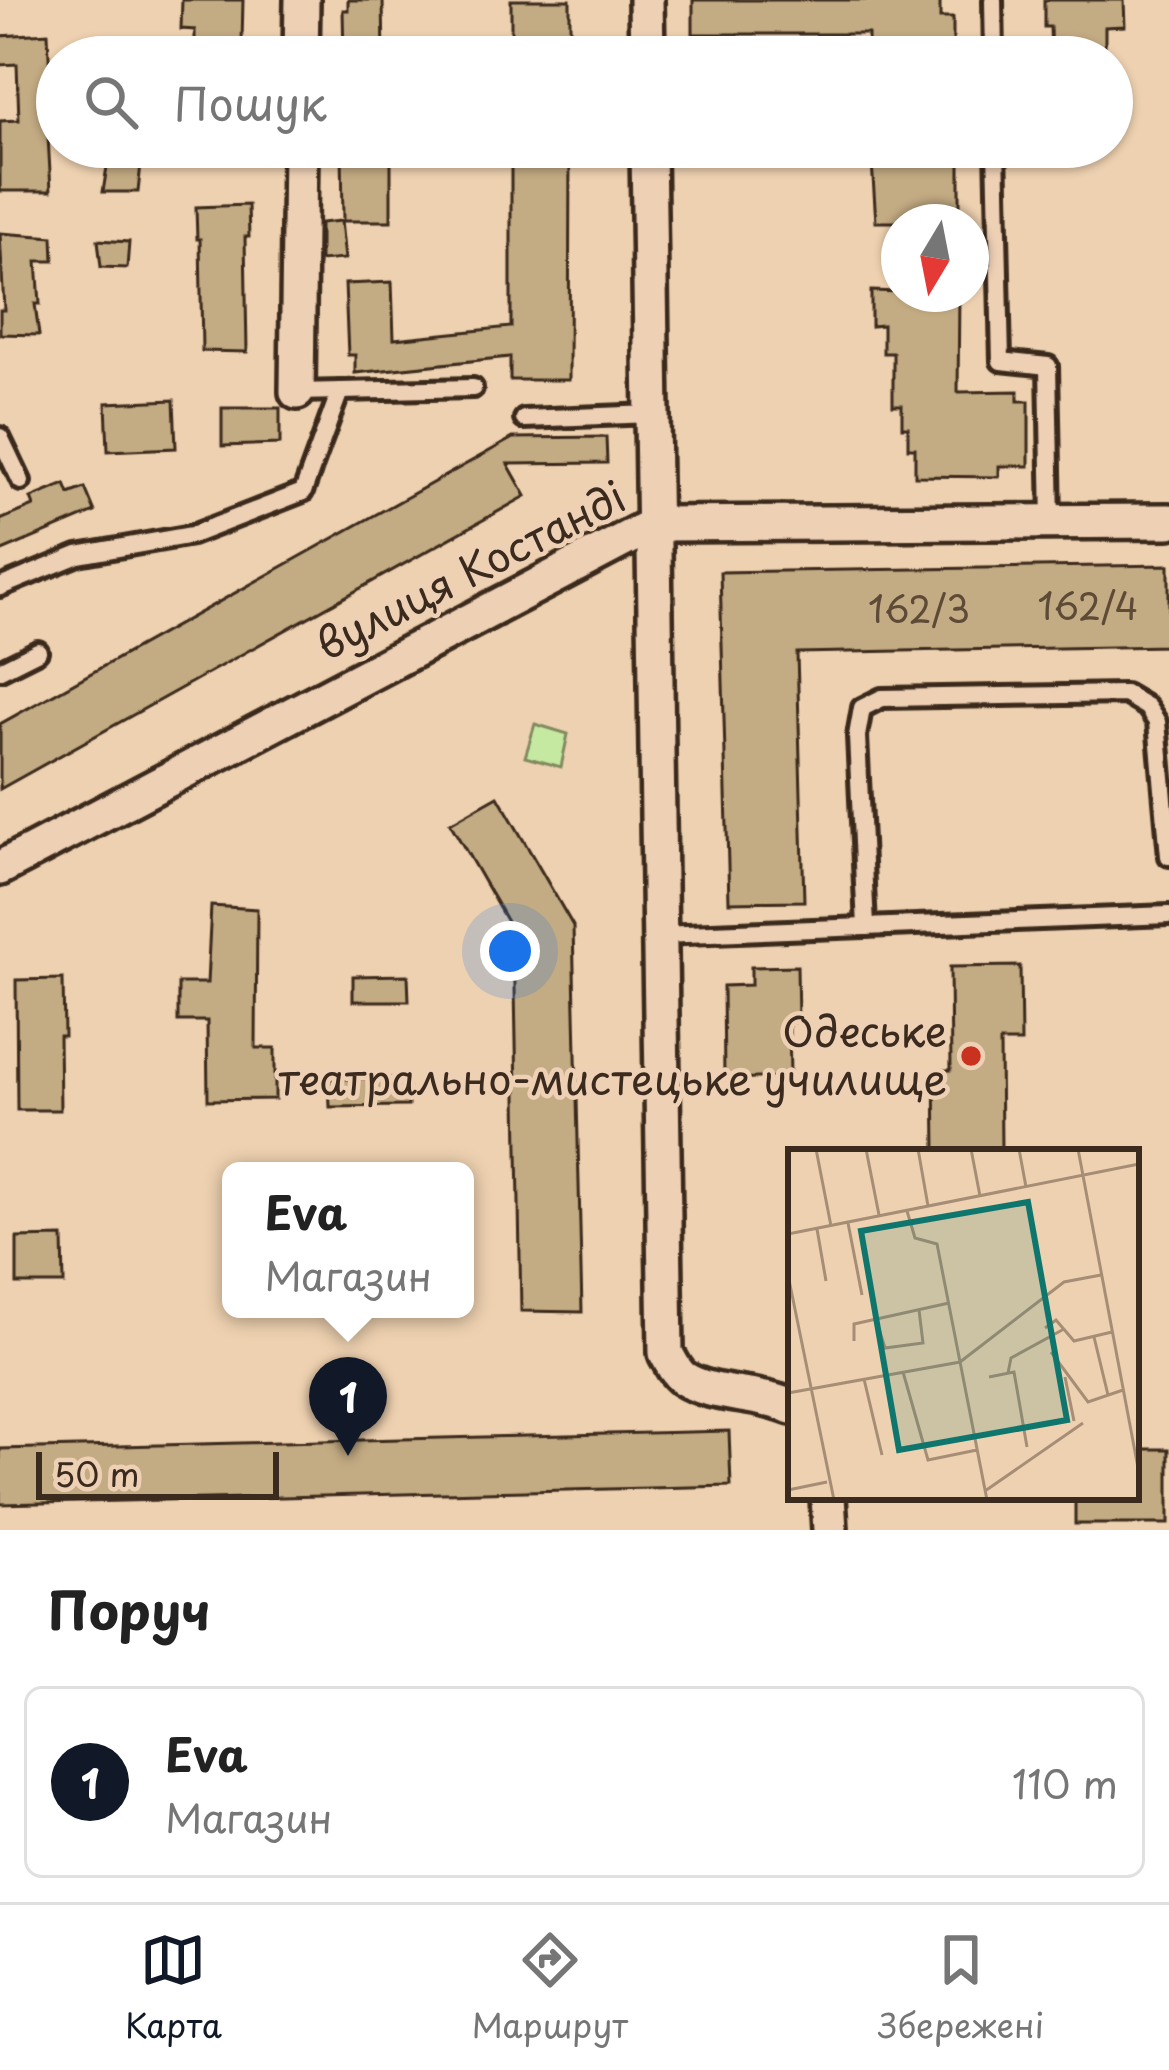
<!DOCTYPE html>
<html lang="uk">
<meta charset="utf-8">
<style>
:root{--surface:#fff;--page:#f2f2f2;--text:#222;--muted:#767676;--line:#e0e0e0;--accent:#111827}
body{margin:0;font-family:"Playpen Sans",sans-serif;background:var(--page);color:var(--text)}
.compass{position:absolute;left:881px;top:204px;width:108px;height:108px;border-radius:50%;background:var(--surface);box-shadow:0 3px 9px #0004;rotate:190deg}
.scale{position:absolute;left:36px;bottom:30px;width:243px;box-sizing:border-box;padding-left:12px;border:6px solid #3b2a1e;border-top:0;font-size:33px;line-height:42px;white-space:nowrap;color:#3b2a1e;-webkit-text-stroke:9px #eed0b5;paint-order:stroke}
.you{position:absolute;left:510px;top:951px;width:42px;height:42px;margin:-30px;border:9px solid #fff;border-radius:50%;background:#1a73e8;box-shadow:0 0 0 18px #1a73e833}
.badge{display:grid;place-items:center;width:78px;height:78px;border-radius:50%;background:var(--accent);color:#fff;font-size:39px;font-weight:700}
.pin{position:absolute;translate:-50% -99px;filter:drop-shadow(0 3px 6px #0008)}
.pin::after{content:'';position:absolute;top:63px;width:42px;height:36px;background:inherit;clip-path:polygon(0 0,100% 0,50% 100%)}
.popup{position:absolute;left:222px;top:1162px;width:252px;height:156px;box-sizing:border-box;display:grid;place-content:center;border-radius:18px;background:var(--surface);filter:drop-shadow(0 3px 9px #0005);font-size:39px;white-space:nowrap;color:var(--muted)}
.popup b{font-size:45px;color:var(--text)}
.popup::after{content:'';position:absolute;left:50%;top:100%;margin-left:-24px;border:24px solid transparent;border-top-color:var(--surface)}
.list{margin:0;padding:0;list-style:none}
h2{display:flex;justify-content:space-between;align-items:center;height:156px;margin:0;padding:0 48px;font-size:51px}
h2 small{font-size:39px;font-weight:400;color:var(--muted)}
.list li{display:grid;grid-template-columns:78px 1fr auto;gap:36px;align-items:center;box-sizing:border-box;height:192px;margin:0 24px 24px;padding:0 24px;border:3px solid var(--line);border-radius:18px}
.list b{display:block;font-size:45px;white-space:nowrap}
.list p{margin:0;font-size:39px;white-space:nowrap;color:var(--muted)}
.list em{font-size:39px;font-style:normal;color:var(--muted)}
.icon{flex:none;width:66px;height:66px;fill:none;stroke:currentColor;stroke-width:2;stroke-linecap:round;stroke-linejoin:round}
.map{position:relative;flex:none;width:1169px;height:1530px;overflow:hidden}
.search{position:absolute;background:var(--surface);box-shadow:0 3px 9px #0004;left:36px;right:36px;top:36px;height:132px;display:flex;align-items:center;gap:30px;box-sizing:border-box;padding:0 42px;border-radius:66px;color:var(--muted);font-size:45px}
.sheet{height:372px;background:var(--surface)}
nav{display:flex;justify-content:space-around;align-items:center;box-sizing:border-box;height:168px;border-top:3px solid var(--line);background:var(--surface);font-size:33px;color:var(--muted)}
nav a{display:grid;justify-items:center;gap:6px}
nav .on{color:var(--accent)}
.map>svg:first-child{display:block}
.green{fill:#c6e9a2;stroke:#808a60;stroke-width:3}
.building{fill:#c3ab83;stroke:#3b2a1e;stroke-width:3}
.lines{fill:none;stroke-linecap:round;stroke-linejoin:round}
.service-casing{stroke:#3b2a1e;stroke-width:26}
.minor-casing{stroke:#3b2a1e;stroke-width:42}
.service{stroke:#eed0b5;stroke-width:16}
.minor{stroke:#eed0b5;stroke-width:33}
.poi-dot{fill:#c8321e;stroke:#eed0b5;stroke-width:4.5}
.labels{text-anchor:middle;stroke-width:9;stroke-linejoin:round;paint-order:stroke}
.number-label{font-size:36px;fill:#5d4a37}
.street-label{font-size:42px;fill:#3b2a1e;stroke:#eed0b5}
.poi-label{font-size:42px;fill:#3b2a1e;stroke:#eed0b5;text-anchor:end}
.inset-road{fill:none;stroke:#a68e76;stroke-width:3}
.view{fill:#0f766e;fill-opacity:0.15;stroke:#0f766e;stroke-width:6}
.inset-edge{fill:none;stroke:#3b2a1e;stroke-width:6}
</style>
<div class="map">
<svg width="1169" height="1530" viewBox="0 0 1169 1530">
<rect width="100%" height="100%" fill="#eed1b0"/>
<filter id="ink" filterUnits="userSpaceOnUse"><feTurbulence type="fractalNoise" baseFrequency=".00833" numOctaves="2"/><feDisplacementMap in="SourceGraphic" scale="24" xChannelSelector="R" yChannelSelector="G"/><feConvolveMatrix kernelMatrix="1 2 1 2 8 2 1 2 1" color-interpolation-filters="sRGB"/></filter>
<g filter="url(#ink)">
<path class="green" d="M535 724 568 734 561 767 525 757Z"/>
<g class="building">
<path d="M182 0H243L242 42H195V30L181 29Z"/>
<path d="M348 0H383L384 57H344L343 10H348Z"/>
<rect x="511" y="0" width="59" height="57"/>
<path d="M693 0H940V18H953V57H868V34H693Z"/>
<path d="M1044 0H1124L1125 26 1105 27V57H1051L1050 27H1044Z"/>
<path d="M48 33 51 103H57V136H48L51 191H0V121L19 120 17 64 0 65V36Z"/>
<path d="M342 147H391V221H343Z"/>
<path d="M511 147H570L569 380H510V357L355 373V355H348L345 284 392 282 394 339 511 327Z"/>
<path d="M871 147H960V222H876Z"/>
<path d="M109 154 142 155 138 192H103Z"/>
<path d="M248 205 249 237H245L247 352 202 351 200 239H197L196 207Z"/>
<path d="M341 221 345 259 320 261V223Z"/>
<path d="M0 233 53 237 54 261H37L40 304H35L39 335 0 334V310H4Z"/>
<path d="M98 240 129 242 127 268 101 267Z"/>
<path d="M871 291 959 294 958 392 1018 391V401H1029V466H999V477L915 476V448H908V427H902V405H893V353H883V325L871 326Z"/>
<path d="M174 400 176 448 108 451 106 403Z"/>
<path d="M222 408H280V444L222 446Z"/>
<path d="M606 437 607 463 508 464 526 496 0 789V724L513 438Z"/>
<path d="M65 484 69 494 85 488 95 512 0 552V520L34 506 31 498Z"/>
<path d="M1169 565V646L797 653 804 901 729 902 720 572Z"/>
<path d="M498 796 573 926 582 1312 521 1311 514 934 450 823Z"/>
<path d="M211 906 257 909 256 1048H275V1099L208 1100 207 1021H178V983H207Z"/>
<path d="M797 966 798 1022H789L790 1077 724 1079 723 986 751 985V967Z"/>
<path d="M1020 966 1021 1042H1000L1001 1152H936L935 1070H951L950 967Z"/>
<path d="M408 975 409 1001H353V976Z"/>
<path d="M63 979 64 1036H59L60 1110H17L16 980Z"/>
<path d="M408 1078V1106L330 1107 329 1079Z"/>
<path d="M63 1237 64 1284H17V1238Z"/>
<path d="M729 1431 731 1486 0 1504V1449Z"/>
<path d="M1136 1449H1169V1524H1075V1497H1136Z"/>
</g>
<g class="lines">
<defs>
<g id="service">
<path d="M993 0 994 57"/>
<path d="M996 147 1001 361 1048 366 1051 522"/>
<path d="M297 392 473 388"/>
<path d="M524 419 652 414"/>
<path d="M0 437 21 481"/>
<path d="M0 587 78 555 192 535 303 492 340 391"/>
<path d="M0 670 38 651"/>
<path d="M866 927 857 736 862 708 882 698 1125 694 1147 707 1157 722 1169 856"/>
<path d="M660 935 1169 915"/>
</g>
<g id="minor">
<path d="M646 0 647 57"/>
<path d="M301 57 302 0"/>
<path d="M648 147 666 1353C671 1362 675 1372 683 1378 712 1397 758 1392 791 1407"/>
<path d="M297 392 300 147"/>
<path d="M0 868 654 524 1169 521"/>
<path d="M828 1497 830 1530"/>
</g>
</defs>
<use href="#service" class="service-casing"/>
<use href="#minor" class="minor-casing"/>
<use href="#service" class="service"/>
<use href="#minor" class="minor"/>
</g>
</g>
<circle class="poi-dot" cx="971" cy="1056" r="12"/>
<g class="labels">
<g class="number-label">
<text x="1088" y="620">162/4</text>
<text x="919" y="623">162/3</text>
</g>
<g class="street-label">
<text transform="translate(471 571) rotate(-27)" y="15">вулиця Костанді</text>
</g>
<g class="poi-label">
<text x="947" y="1047">Одеське<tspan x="947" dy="48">театрально-мистецьке училище</tspan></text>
</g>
</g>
<g transform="translate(788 1149)">
<rect width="351" height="351" fill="#eed1b0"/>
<path class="inset-road" d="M28 0 43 77M78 0 91 66M130 0 140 57M183 0 192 47M231 0 238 38M290 0 351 324M119 62 127 89 149 95 199 351M60 74 74 146M29 80 38 132M0 85 351 15M0 126 46 351M88 170 97 199 135 194 131 161M257 179 268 171 286 192 324 183M306 188 320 246M66 192V175L161 154M263 203 300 253 335 241M115 223 140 311 189 301M220 224 223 209 276 180M201 228 226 223 239 298M277 228 286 272M76 230 94 306M0 244 172 213 276 133 313 126M0 341 39 333M197 342 295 274"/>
<path class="view" d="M240 53 279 271 111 301 73 82Z"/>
<rect width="351" height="351" class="inset-edge"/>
</g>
</svg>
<svg class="compass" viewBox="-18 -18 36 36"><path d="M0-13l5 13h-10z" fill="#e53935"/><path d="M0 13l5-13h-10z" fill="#767676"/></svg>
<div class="scale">50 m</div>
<div class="you"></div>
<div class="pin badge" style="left:348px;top:1456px">1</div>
<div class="popup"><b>Eva</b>Магазин</div>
<div class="search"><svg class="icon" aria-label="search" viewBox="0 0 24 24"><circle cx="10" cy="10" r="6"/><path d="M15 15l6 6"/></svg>Пошук</div>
</div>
<section class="sheet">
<h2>Поруч<small></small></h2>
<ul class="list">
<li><span class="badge">1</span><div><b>Eva</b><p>Магазин</p></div><em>110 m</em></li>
</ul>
</section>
<nav>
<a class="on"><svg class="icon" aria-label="map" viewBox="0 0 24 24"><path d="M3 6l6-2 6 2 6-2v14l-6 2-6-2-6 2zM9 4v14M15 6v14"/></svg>Карта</a>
<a><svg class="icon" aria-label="directions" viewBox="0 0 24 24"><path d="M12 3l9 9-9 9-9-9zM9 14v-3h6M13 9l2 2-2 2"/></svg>Маршрут</a>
<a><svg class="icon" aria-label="saved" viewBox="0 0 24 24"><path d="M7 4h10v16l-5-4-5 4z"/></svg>Збережені</a>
</nav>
